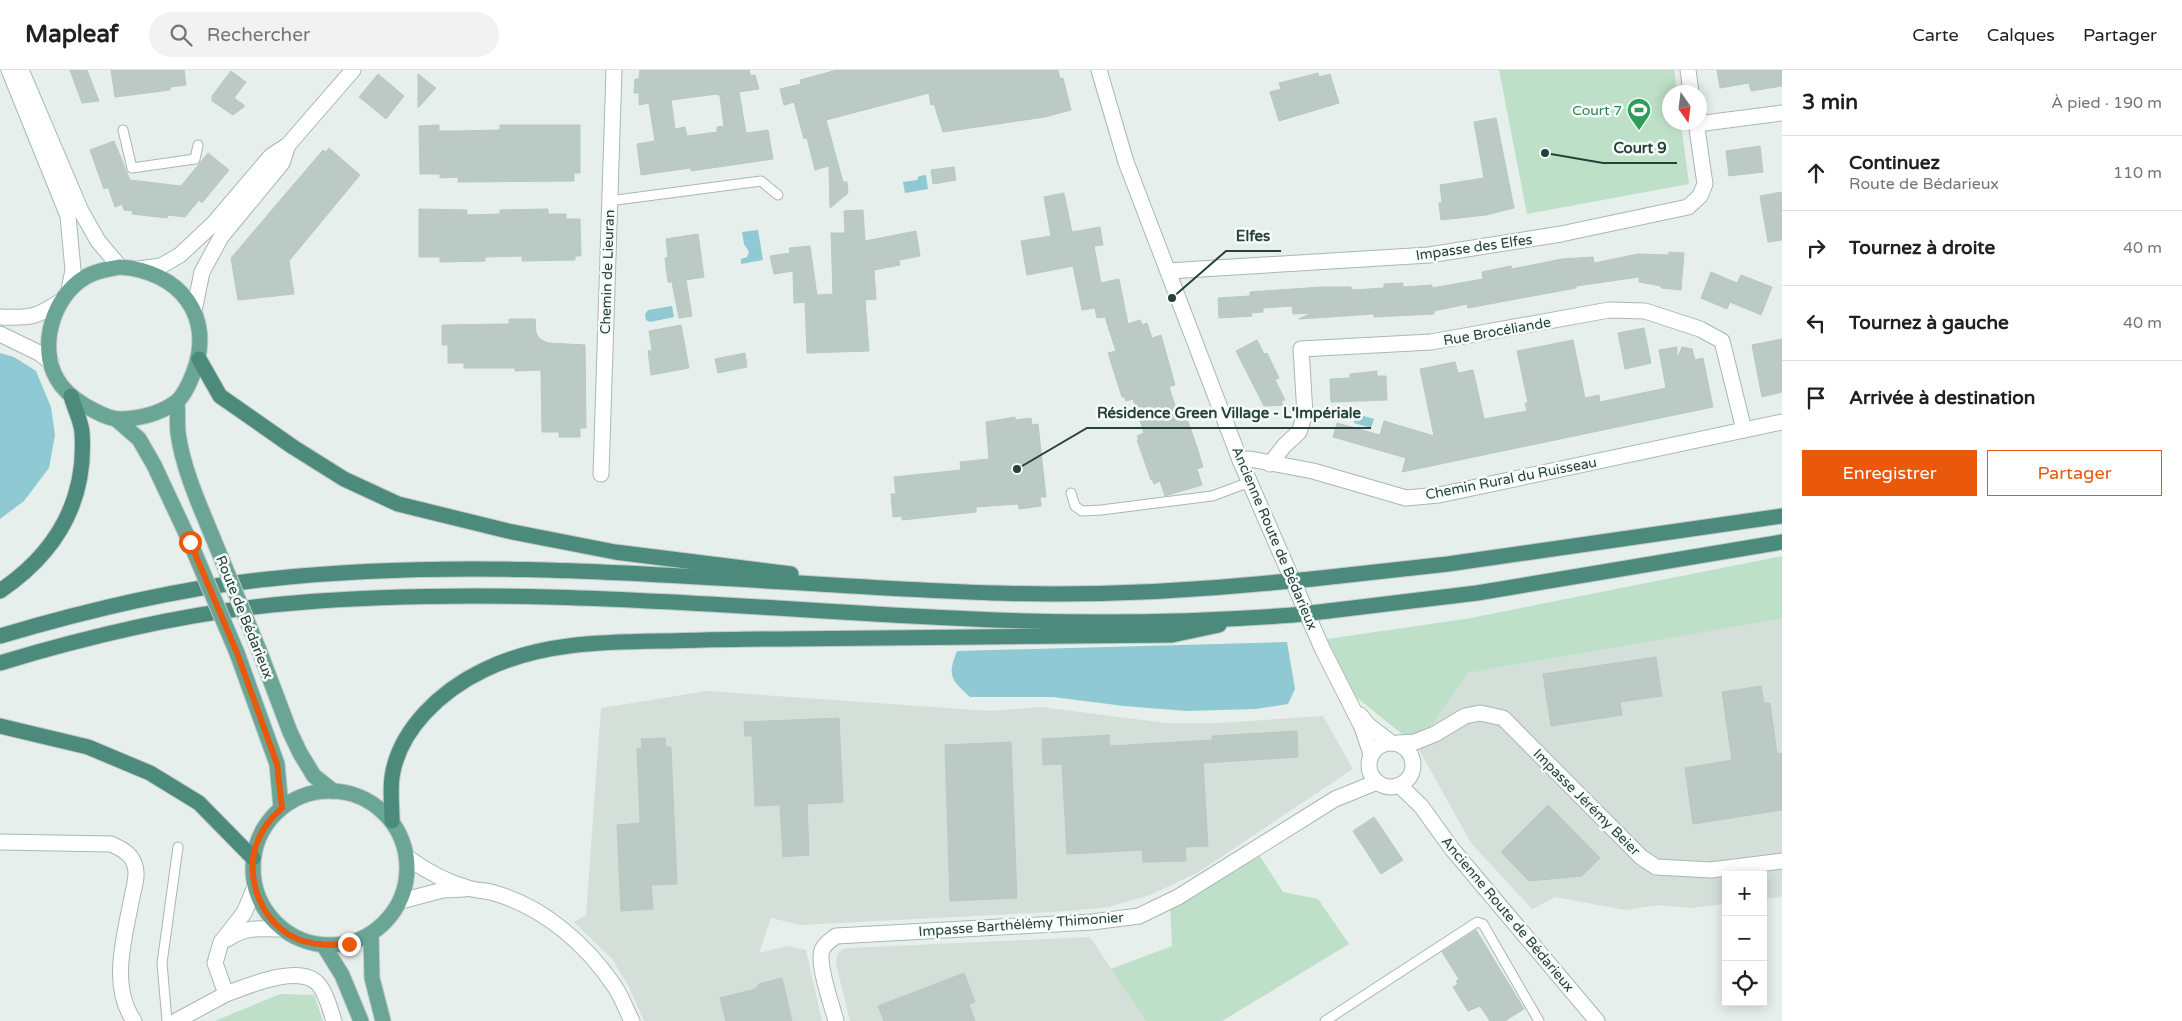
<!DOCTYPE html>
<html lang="fr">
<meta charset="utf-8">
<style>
:root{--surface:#fff;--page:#f2f2f2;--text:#202124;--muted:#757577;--line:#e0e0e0;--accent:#ea580c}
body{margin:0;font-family:"Varela Round",sans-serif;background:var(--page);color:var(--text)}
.controls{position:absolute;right:15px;bottom:15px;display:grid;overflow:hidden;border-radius:0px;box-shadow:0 2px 12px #0003}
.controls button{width:45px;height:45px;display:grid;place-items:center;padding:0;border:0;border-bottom:1px solid var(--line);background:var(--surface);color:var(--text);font:25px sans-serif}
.compass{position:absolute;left:1662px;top:15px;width:45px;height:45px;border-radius:50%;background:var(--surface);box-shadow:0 2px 12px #0003;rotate:166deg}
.stop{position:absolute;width:15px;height:15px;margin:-11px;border:4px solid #ea580c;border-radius:50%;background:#fff}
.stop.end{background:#ea580c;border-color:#fff;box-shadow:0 1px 5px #0008}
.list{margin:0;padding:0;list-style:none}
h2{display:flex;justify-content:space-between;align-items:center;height:65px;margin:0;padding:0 20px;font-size:21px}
h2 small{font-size:16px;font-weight:400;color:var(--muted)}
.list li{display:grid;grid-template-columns:32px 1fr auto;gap:15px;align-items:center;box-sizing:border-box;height:75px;padding:0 20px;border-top:1px solid var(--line)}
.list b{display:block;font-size:19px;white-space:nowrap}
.list p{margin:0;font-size:16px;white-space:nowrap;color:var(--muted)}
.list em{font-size:16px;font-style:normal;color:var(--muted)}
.actions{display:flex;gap:10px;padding:15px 20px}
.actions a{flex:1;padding:11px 0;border:1px solid var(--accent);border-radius:0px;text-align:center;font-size:18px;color:var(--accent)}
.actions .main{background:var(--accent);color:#fff}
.icon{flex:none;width:28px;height:28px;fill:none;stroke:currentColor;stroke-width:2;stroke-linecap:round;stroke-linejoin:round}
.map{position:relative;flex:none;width:1782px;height:951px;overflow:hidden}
header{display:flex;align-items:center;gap:30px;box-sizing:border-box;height:70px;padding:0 25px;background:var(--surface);border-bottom:1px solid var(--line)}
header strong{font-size:24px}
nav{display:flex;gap:28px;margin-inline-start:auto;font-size:18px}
.search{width:350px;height:45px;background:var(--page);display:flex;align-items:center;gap:12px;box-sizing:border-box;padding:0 18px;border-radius:28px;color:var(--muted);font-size:19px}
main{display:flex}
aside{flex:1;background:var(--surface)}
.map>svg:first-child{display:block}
.built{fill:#d4dfda}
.green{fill:#bfe0c8}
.water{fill:#8ec9d4}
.building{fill:#bbcac4;stroke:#b8c9c2;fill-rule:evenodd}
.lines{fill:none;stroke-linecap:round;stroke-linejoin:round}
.service-casing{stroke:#a8b8b2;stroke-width:11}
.minor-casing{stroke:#a8b8b2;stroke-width:17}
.secondary-casing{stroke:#a4bbb3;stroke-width:17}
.primary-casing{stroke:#c2cac8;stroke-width:17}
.trunk-casing{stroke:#c2cac8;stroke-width:17}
.service{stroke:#fff;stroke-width:9}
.minor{stroke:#fff;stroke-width:15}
.secondary{stroke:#fff;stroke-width:15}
.primary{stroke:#6aa596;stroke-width:15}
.trunk{stroke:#4c8a7c;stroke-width:15}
.primary-bridge-casing{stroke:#c2cac8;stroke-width:17;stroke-linecap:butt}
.trunk-bridge-casing{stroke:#c2cac8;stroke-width:17;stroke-linecap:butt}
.primary-bridge{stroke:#6aa596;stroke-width:15}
.trunk-bridge{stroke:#4c8a7c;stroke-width:15}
.route{stroke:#ea580c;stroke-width:6}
.labels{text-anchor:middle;stroke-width:5;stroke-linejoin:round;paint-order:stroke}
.leisure-label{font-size:14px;fill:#27864d;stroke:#f7fbf9;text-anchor:end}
.street-label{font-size:14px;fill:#24423a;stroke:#f7fbf9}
.leader{fill:none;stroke:#24423a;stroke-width:2}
.callout-dot{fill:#24423a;stroke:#f7fbf9;stroke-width:2}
.callout-label{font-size:15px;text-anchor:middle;font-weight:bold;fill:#24423a;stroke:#f7fbf9;stroke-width:5;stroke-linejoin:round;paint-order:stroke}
</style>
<header>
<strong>Mapleaf</strong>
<div class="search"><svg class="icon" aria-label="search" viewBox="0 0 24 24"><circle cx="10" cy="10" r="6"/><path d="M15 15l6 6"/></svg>Rechercher</div>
<nav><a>Carte</a><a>Calques</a><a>Partager</a></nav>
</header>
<main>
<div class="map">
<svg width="1782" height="951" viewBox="0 0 1782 951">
<rect width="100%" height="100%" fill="#e6efeb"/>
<g class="built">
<path d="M1782 549V827L1763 829V805H1726V834L1690 838 1658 835 1625 840 1555 827 1532 839 1471 773 1417 676 1468 603Z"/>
<path d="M707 621 990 641 1041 637 1166 653H1218L1323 646 1353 699 1197 803 1150 825 1108 837 1069 841 801 855 771 848 759 883 787 876 806 880 822 951H644L628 915 612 889 574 852 586 845 601 638Z"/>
<path d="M1090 867 1146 951H850L836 894 837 884 843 879 849 878Z"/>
</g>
<g class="green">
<path d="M1499 0H1674L1677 22H1670V52L1681 53 1689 114 1527 144Z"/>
<path d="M1782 486V549L1468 603 1417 676 1356 627 1327 569 1465 549Z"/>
<path d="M1258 783 1283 822 1318 829 1349 874 1222 951H1146L1111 899 1172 876 1170 835Z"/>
<path d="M280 924 314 925 323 951H215Z"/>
</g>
<g class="water">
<path d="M926 105 928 119 905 123 903 112 917 110 919 106Z"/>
<path d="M758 160 763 190 741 194V189L747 187 749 182 744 174 742 162Z"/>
<path d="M672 236 674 247 650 252 646 250 645 244 648 240Z"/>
<path d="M0 283 14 287 36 301 51 337 55 365 49 398 24 431 0 449Z"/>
<path d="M1356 344 1374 349 1371 358 1354 353Z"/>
<path d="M1287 572 1295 619 1288 634 1255 639 1187 641 1124 636 1053 627H970C951 610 947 606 957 581Z"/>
</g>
<g class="building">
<path d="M70 0H87L99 31 82 33Z"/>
<path d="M111 0H184L186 15 170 17V20L115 27Z"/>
<path d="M640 0H749L751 6 755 5 759 19 739 22 746 63 768 60 773 89 691 101V98L641 105 637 74 655 71 649 33 639 35V23H634L635 9H639ZM717 24 720 26 724 56 717 57V62L687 66 685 57 675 59 671 30Z"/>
<path d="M837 0H1058L1060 9 1063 8 1071 40 1045 47 943 62 934 34 931 35 929 23 826 50 843 112H847L848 123 830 138 829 96 815 100 807 68 804 69 794 32 784 35 780 19 801 14 800 10Z"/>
<path d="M1717 0H1782V16L1751 21 1749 13 1720 18Z"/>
<path d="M231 1 246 12 234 28 245 36 233 45 212 31V26Z"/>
<path d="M1318 3 1319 7 1330 4 1339 33 1279 51 1270 22 1281 19 1279 13Z"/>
<path d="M378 4 404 26 386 49 359 27Z"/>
<path d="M418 4 436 18 418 38Z"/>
<path d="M1496 48 1514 138 1486 145 1441 150 1439 133 1442 132 1440 115 1484 108 1474 52Z"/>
<path d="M439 55V61H458L500 60V55H580V103H574V111L458 112V107L440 108V104H420L419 56Z"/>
<path d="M114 71 130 110 181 116 208 83 229 100 202 133 199 130 185 147 168 145 167 148 132 144 133 141 124 140 122 134 115 137 108 117 104 119 90 80Z"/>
<path d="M1760 76 1763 102 1729 106 1726 81Z"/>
<path d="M329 78 360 105 289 191 294 224 238 230 231 188 323 80 326 82Z"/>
<path d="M954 97 956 110 933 114 931 100Z"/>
<path d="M1782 122V170L1768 172 1760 126Z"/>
<path d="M1064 123 1072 162 1100 157 1103 175 1094 176 1101 213 1119 209 1128 254 1140 250 1142 255 1147 253 1152 268 1161 265 1175 315 1169 317 1180 351 1187 349 1197 377 1203 397 1197 399 1202 415 1165 426 1160 411 1154 414 1152 409 1151 410 1137 370H1139L1137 366 1144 363 1133 329 1126 331 1124 327H1122L1108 283 1116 281 1105 247 1097 248 1095 238 1082 240 1073 196 1027 205 1021 171 1051 166 1044 127Z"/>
<path d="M419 139 467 140V145L500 144V140L548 139V144H566V149H580L581 186H575V190L522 191V186L485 187V191L440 192V187H419Z"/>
<path d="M863 140 865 171 916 161 920 186 899 190 900 195 874 200 876 229 865 230 869 281 807 283 805 232 794 233 793 201 774 204 770 186 790 183 789 178 810 176 817 225 833 224 831 163H845L844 141Z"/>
<path d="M698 164 704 207 686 210 692 246 679 248 672 212H668L665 188 668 187 666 169Z"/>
<path d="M1669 182 1684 183 1681 220 1661 218V216L1639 212V207L1576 216V218L1468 238 1467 234 1434 241V244L1374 247V244L1299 249 1311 243 1293 244 1292 236 1263 238V242L1251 243 1252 246 1219 248 1218 228 1250 226V222L1321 217H1351L1352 220 1384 218V214L1403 213V217L1432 215V218L1483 209 1482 202 1511 196 1512 199 1562 189 1593 187 1594 193 1638 184 1669 185Z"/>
<path d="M1711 202 1737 213 1741 205 1772 217 1761 245 1730 232 1727 239 1701 228Z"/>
<path d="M509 249H535L536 263 540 269 548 273 585 275 586 358H580V367H559V362H542L541 300 515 301V298H464V293H448V275H442V255L509 254Z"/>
<path d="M681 255 689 298 651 305 648 281 652 280 649 261Z"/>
<path d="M1644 258 1651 293 1625 299 1618 263Z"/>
<path d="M1782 269V322L1762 327 1752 275Z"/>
<path d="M1257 270 1264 284 1267 283 1279 308 1275 310 1285 330 1281 331 1283 335 1264 336 1236 281Z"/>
<path d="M1573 270 1585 328 1599 325 1600 332 1666 318 1659 280 1677 277V289L1682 277 1692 279 1695 290 1703 288 1713 337 1402 402 1406 388 1333 367 1337 353 1380 365 1384 351 1434 366 1420 299 1455 292 1458 303 1473 300 1484 349 1527 341 1525 333H1528L1517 281Z"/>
<path d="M745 283 747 297 718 303 715 289Z"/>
<path d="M1377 301V306H1386L1387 330 1331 332 1330 309 1350 308V304Z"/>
<path d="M1015 347V350L1031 348 1032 355 1038 354 1046 427H1040L1041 436 1019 439 1018 434 976 437V442L902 450V446L893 447 891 424H896L894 407 961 400 960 392 989 389 986 352Z"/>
<path d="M1656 587 1662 626 1620 632 1622 645 1551 656 1543 604Z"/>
<path d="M1761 616 1764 633H1770L1777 684 1782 683V740L1693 754 1685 698 1732 690 1722 622Z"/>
<path d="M839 648 843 732 807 734 809 785 783 787 780 735 755 736 752 666H745L744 652Z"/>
<path d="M1297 661 1298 687 1203 693 1208 776 1185 777 1186 791 1143 792 1142 780 1067 784 1062 694 1043 695 1042 669 1109 665 1110 676 1212 670V666Z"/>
<path d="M665 668 666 677H671L677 814 651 815 653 839 621 841 617 755 640 753 637 679 642 678 641 669Z"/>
<path d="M1011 672 1017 828 950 831 945 675Z"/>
<path d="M1548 735 1600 788 1582 806 1529 811 1501 782Z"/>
<path d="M1374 747 1403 790 1381 804 1353 761Z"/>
<path d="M1476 860 1524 939 1505 951H1490L1480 936 1468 941 1453 917 1458 914 1456 911 1459 909 1442 882Z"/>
<path d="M964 903 975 932 969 934 975 951H884L878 936Z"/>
<path d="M782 908 792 951H726L720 928 756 919 759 914Z"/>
</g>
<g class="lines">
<defs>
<g id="service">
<path d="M123 60 132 98 195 89 198 75"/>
<path d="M609 131 761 111 778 125"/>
<path d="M1071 423 1075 436 1082 441 1101 440 1212 426 1250 412"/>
<path d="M167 951 162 893 178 777"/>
<path d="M1325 951 1477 852 1483 854 1539 951"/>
</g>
<g id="minor">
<path d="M1099 0 1126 92 1240 390 1322 578 1362 657 1371 684"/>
<path d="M1688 0 1691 22"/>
<path d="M1697 54 1782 43"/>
<path d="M138 199 161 196 180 185 213 154 271 86 288 75 353 0"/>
<path d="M1168 201 1429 185 1561 164 1688 137 1700 126 1705 114 1696 52"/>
<path d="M194 241 202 202 221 167 282 93 288 75"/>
<path d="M0 247C31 248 35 248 61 231"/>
<path d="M0 264 39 283 51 292"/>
<path d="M1240 390 1250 389 1313 401 1406 428 1439 425 1782 352"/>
<path d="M1270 394 1284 376 1299 362 1305 344 1301 279 1431 272 1609 240 1645 241 1700 259 1722 271 1744 360"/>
<path d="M601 404 614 0"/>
<path d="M1360 645 1368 655 1390 672"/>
<circle cx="1391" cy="695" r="22"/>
<path d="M1398 673 1415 672 1435 664 1465 646 1480 643 1503 648 1641 787 1656 797 1711 800 1782 791"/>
<path d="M1399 715 1421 736 1452 779 1597 951"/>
<path d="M0 772 111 774C122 779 132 784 135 796 138 805 134 818 132 827 125 866 109 915 134 951"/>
<path d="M407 787C426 801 446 812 468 818 477 821 486 820 494 823 544 837 587 875 615 917 622 927 626 940 632 951"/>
<path d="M401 831 443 820 465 819"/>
<path d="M227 869C248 856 257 859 281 859"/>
<path d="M226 924C246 917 301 892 319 915 327 925 330 939 334 951"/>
<path d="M176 951 226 924 215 893 221 872 244 843 255 817"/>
<path d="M836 951C832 935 817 895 822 880 825 873 831 870 836 866L1092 852 1139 846 1178 827 1335 729 1377 712"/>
</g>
<g id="secondary">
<path d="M9 0 68 146 73 200 69 220"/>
<path d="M21 0 81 141 98 171 120 197"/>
</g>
<g id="primary">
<path d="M120 197C179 201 216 246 193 304 190 312 183 327 176 332 160 344 138 349 119 349 108 349 93 340 84 335 73 328 63 320 57 309 38 277 53 227 84 208 94 201 108 199 120 197Z"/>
<path d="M177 332C178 342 177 353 178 363 183 399 199 434 213 468"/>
<path d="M116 349 139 369 154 395 190 472"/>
<path d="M259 580 290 662 300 683 314 706 333 721"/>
<path d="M237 583 277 694 281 738"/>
<circle cx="330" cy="798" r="77"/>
<path d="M371 864 372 908 383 951"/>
<path d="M324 876 342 905 361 951"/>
</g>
<g id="trunk">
<path d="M199 289 220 326 293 377 344 409 398 434 508 461 615 482 791 504"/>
<path d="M1312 509 1448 494 1782 446"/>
<path d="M0 521C56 483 87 432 82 362 81 351 74 337 71 326"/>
<path d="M1328 541 1477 523 1782 472"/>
<path d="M0 566C88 540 178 518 269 509 510 483 752 515 993 523 1085 526 1177 522 1269 513"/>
<path d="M0 593C96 564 194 541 294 533 521 514 747 539 973 549 1079 554 1187 553 1293 545"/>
<path d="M0 656 88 677 150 703 199 733 253 788"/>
<path d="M392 751C392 737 390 722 392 707 399 659 442 620 484 600 541 572 605 572 666 571 705 570 743 569 782 569 912 567 1042 567 1172 565L1219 555"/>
</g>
</defs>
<use href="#service" class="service-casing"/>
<use href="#minor" class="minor-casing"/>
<use href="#secondary" class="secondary-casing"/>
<use href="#primary" class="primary-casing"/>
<use href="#trunk" class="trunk-casing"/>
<use href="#service" class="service"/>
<use href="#minor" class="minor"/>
<use href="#secondary" class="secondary"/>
<use href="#primary" class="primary"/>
<use href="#trunk" class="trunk"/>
<defs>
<g id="primary-bridge">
<path d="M213 468 259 580"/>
<path d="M190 472 237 583"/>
</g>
<g id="trunk-bridge">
<path d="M1269 513 1312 509"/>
<path d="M1293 545 1328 541"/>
</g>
</defs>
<use href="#primary-bridge" class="primary-bridge-casing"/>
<use href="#trunk-bridge" class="trunk-bridge-casing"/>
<use href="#primary-bridge" class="primary-bridge"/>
<use href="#trunk-bridge" class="trunk-bridge"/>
</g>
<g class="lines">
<path class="route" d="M190 472 237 583 277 694 282 738C272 747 264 756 259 768 241 806 263 859 303 871 319 876 333 875 349 874"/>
</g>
<defs>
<symbol id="stadium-pin" viewBox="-11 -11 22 30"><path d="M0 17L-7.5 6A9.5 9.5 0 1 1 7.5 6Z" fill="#2e9e5b" stroke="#f7fbf9"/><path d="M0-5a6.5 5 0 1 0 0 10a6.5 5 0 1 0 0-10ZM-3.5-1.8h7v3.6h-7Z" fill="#fff"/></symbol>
</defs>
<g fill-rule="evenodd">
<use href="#stadium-pin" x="1625" y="26" width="28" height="38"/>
</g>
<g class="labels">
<g class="leisure-label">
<text x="1622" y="45">Court 7</text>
</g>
<g class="street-label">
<text transform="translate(1474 177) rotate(-8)" y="5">Impasse des Elfes</text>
<text transform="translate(607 202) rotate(-88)" y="5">Chemin de Lieuran</text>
<text transform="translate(1497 261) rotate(-10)" y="5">Rue Brocéliande</text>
<text transform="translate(1511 408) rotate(-11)" y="5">Chemin Rural du Ruisseau</text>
<text transform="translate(1275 468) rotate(67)" y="5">Ancienne Route de Bédarieux</text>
<text transform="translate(245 547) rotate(68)" y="5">Route de Bédarieux</text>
<text transform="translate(1587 732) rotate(45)" y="5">Impasse Jérémy Beier</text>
<text transform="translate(1508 844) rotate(50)" y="5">Ancienne Route de Bédarieux</text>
<text transform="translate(1021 854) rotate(-4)" y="5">Impasse Barthélémy Thimonier</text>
</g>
</g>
<path class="leader" d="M1545 83L1603 93H1677M1172 228L1226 181H1281M1017 399L1087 358H1371"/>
<g class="callout-dot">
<circle cx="1545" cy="83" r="5"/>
<circle cx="1172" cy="228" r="5"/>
<circle cx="1017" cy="399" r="5"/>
</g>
<g class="callout-label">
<text x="1640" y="83">Court 9</text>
<text x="1253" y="171">Elfes</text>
<text x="1229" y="348">Résidence Green Village - L'Impériale</text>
</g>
</svg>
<div class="controls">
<button>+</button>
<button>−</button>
<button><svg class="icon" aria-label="locate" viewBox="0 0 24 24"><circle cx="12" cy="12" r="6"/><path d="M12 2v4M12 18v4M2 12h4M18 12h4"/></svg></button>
</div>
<svg class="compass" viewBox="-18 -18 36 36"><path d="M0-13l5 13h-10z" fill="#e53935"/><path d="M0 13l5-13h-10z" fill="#757577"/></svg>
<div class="stop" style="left:190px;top:472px"></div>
<div class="stop end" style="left:349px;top:874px"></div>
</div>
<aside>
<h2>3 min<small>À pied · 190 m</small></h2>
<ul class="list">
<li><svg class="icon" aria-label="ahead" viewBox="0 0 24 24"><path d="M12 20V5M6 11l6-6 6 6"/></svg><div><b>Continuez</b><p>Route de Bédarieux</p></div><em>110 m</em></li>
<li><svg class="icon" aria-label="right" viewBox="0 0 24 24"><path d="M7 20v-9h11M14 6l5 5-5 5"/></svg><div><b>Tournez à droite</b></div><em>40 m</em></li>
<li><svg class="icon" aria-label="left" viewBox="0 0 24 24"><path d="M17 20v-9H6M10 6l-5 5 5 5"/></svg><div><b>Tournez à gauche</b></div><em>40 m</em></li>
<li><svg class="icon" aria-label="arrive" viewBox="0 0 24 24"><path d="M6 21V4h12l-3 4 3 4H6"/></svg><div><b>Arrivée à destination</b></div></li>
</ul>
<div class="actions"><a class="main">Enregistrer</a><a>Partager</a></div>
</aside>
</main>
